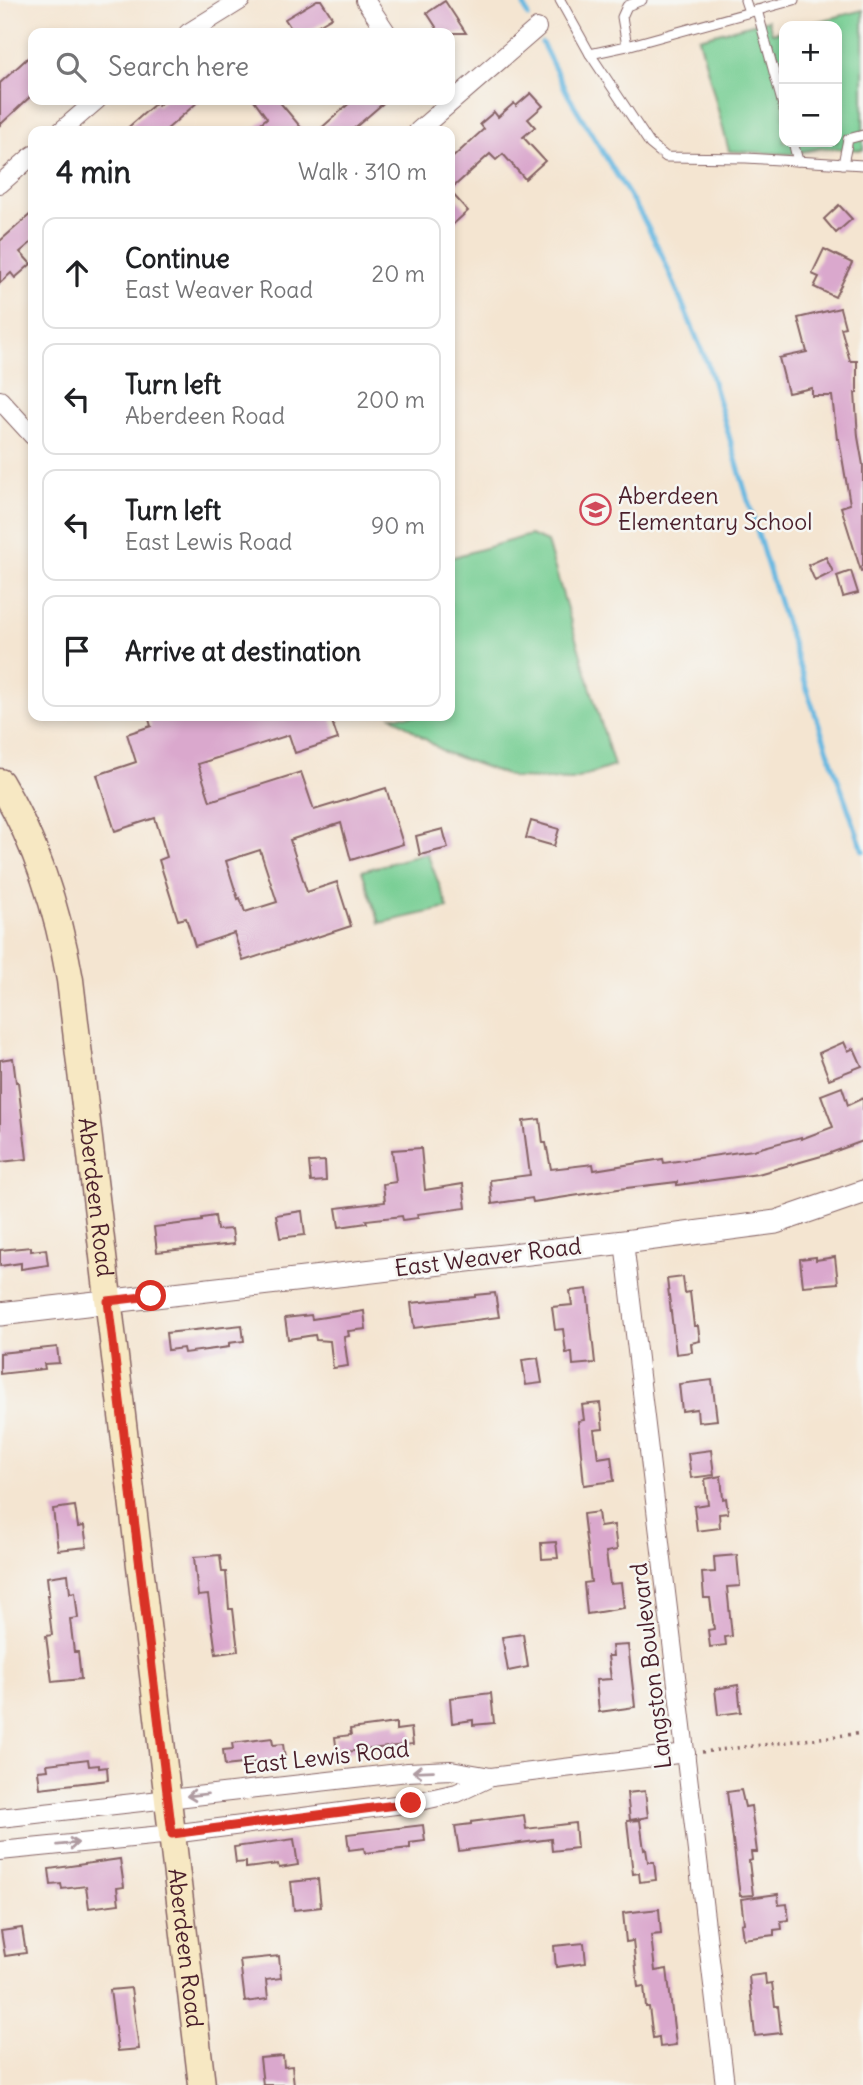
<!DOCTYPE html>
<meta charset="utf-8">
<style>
:root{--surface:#fff;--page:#f6f6f6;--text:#202124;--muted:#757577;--line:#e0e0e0}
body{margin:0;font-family:Delius,sans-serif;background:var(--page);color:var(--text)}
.controls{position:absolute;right:21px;top:21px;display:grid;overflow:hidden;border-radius:14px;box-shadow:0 4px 10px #0003}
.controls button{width:63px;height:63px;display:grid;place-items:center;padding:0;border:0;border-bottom:2px solid var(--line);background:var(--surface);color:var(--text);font:35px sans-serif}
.stop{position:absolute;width:21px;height:21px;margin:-16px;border:5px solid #d93025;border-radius:50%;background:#fff}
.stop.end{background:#d93025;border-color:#fff;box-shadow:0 2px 7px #0008}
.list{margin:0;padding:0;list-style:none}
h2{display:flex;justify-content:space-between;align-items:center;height:91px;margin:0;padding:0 28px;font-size:30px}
h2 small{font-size:23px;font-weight:400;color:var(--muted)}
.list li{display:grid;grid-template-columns:46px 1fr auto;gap:21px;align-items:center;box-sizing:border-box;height:112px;margin:0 14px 14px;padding:0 14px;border:2px solid var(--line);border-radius:14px}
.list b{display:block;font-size:26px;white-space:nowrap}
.list p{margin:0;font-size:23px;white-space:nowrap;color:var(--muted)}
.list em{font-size:23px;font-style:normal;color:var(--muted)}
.icon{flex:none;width:38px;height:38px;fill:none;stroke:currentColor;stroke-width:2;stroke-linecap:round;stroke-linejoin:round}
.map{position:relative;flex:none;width:863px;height:2085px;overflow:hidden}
.search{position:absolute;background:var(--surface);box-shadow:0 4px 10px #0003;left:28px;top:28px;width:427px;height:77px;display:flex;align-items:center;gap:18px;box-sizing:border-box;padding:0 24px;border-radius:14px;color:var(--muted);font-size:26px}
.panel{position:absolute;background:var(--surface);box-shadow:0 4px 10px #0003;left:28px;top:126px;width:427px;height:595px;border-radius:14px}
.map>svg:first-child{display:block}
.green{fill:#75cd92;stroke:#60765e;stroke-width:2}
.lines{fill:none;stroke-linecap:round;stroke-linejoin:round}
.stream{stroke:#66b8e1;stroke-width:5}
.building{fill:#daa8cd;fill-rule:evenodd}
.service-casing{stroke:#866465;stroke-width:11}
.minor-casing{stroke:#866465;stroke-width:20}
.tertiary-casing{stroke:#866465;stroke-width:25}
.secondary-casing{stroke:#866465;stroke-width:29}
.path{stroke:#866465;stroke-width:3.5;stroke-dasharray:2 5;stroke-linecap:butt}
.service{stroke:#fff;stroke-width:9}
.minor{stroke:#fff;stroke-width:18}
.tertiary{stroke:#fff;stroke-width:23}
.secondary{stroke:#f7e8c3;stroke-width:26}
.oneway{stroke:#ae9aa0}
.route{stroke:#d93025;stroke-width:9}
.labels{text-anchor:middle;stroke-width:5;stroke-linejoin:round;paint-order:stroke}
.poi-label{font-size:23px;fill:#4a1f2b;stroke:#f6f6f2;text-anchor:start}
.street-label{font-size:23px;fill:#4a1f2b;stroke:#f6f6f2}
</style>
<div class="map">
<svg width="863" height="2085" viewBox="0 0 863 2085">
<rect width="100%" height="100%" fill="#f6f6f2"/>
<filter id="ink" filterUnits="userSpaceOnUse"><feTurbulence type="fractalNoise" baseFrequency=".0143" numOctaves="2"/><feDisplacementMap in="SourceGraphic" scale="14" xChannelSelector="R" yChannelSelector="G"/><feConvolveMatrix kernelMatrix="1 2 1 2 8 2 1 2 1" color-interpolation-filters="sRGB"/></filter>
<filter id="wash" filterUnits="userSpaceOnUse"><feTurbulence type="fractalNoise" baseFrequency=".00686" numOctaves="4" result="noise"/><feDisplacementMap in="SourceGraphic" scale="28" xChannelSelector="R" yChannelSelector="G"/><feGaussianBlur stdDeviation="1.57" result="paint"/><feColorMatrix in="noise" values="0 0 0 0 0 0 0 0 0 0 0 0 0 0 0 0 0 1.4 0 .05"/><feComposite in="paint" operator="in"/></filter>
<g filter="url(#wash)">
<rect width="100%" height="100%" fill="#f4e5d1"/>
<g class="green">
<path d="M863 10V150L822 148 790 154 729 151 699 38 768 20 772 33 784 30V142H837V26H800Z"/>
<path d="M530 535 547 542 614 766 572 780 515 778 444 752 392 716H450V558Z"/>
<path d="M427 853 448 908 380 923 362 871Z"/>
</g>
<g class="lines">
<g class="stream">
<path d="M522 0 528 16"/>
<path d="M542 43 568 95 643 218 662 255 708 365 765 558 810 699 863 851"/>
</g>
</g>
<g id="blocks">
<g class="building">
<path d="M317 0H321L332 17 305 33H294L285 19Z"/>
<path d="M445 1 466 33H440L427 13Z"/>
<path d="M33 53V94L0 125V83Z"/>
<path d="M531 93 543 106 528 119 535 127 523 137 545 161 525 179 503 154 496 160 490 154 450 190V160L484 129 480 124 494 112 498 117 514 103 516 106Z"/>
<path d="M164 100H200L165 131H124L156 103 158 106Z"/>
<path d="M254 100H278L304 131H251L267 118Z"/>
<path d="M353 100H387L351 131H318Z"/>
<path d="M450 191 468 211 450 227Z"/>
<path d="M839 205 852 219 836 233 824 219Z"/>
<path d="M33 212V241L20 252 31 264 15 278 11 273 0 283V241Z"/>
<path d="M824 249 852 263 835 297 814 287 819 277 812 274Z"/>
<path d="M840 308 845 327 841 328 850 361H857V393H855L858 437 863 465V570L861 571 841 507 850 504 839 439H837L832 396H812V388L788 393 779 358 807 352 798 318Z"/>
<path d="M826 557 833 572 815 581 808 565Z"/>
<path d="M851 571 858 593 843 597 837 576Z"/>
<path d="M148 716H330L338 739 295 753 289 735 198 764 210 801 301 772 314 810 386 788 403 844 351 860 341 823 290 840 307 892 337 882 351 926 243 961 234 933 195 946 186 918 178 920 159 860 167 857 155 818 115 831 97 775 136 762 127 734 151 726ZM260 850 277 902 245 912 240 898 238 899 226 861Z"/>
<path d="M531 821 559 829 554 846 526 838Z"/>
<path d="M443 829 448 848 420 855 416 836Z"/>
<path d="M844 1042 848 1051 854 1048 862 1066 829 1079 819 1053Z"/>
<path d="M13 1058 16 1082H18L27 1159 1 1162 0 1160V1060Z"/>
<path d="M842 1087 848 1105 863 1098V1141L825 1155 758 1174 677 1185V1182L618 1189 533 1202 532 1198 492 1204 490 1180 530 1175 523 1121 540 1119 543 1143H546L551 1169 593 1164 594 1170 663 1159 664 1163 753 1150 801 1137V1139L833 1127 821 1095Z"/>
<path d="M421 1148 425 1190 463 1184 466 1208 417 1214 418 1218 403 1220 402 1216 366 1220 367 1223 339 1227 336 1208 385 1202 383 1184 396 1182 392 1150Z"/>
<path d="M325 1161 326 1181 311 1182 309 1162Z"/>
<path d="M302 1211 305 1235 280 1238 276 1215Z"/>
<path d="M215 1216 217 1230 232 1229 234 1244 157 1252 154 1227 202 1221V1218Z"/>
<path d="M31 1247V1251L46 1249 48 1265 21 1269V1263L0 1266V1250Z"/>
<path d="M816 1257V1260L835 1257 838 1283 803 1286 800 1259Z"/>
<path d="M683 1277 685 1293 690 1292 694 1326H698L700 1341 691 1343 692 1352 676 1354 667 1279Z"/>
<path d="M587 1289 595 1363 573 1365 572 1352 566 1353 563 1329 555 1330 552 1307 572 1305 570 1291Z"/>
<path d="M495 1293 499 1317 414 1328 411 1303 475 1297V1295Z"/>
<path d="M364 1311 366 1329 348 1331 349 1336 344 1337 348 1366 333 1368 330 1341 316 1340 315 1335 288 1339 285 1318 311 1315 312 1319Z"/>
<path d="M242 1325 244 1341 229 1343V1347L184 1353 183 1348 168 1350 166 1333Z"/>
<path d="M57 1347 59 1363 44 1364 45 1369 0 1374V1353Z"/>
<path d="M538 1358 542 1383 526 1385 522 1360Z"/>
<path d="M712 1380 717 1420 698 1422 697 1409 682 1411 679 1384Z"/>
<path d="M600 1403 603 1429 594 1430 598 1458 611 1456 614 1481 584 1485 578 1421 584 1420 582 1405Z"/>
<path d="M711 1450 714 1475 691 1478 688 1453Z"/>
<path d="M721 1476 723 1499 726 1498 728 1513 719 1514 720 1528 697 1531 694 1506 708 1504 705 1479Z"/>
<path d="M75 1506 78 1527 84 1526 87 1547 58 1550 53 1509Z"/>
<path d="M598 1512 600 1527 614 1525 617 1550 606 1552 610 1584 621 1583 624 1608 587 1614 584 1583 591 1582 583 1514Z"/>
<path d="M556 1542 558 1558 542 1559 541 1543Z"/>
<path d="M220 1555 222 1572H226L229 1609H233L238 1651 216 1654 208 1595 198 1596 194 1557Z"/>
<path d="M737 1555 740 1586 727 1587 732 1636 725 1637 726 1645 710 1647 708 1630 714 1629 710 1598H704L702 1573 715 1572 714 1557Z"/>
<path d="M68 1574 70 1593 75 1592 78 1618 70 1619 74 1652H78L81 1679 52 1682 46 1636 52 1635 47 1595H49L47 1577Z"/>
<path d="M523 1634 528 1667 508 1671 502 1637Z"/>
<path d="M628 1645 635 1707 599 1712 596 1680 611 1679 608 1656H613L612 1646Z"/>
<path d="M738 1685 741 1712 718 1715 715 1689Z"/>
<path d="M491 1693 494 1723 473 1725V1720L452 1723 450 1698Z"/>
<path d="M396 1723V1730L411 1728 413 1744 337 1753 335 1737 351 1735 350 1729Z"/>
<path d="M272 1738 273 1745 283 1744 285 1759 225 1766 223 1750 233 1749 232 1743Z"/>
<path d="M88 1759 89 1766 99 1765V1768L107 1767 108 1780 40 1788 38 1771 48 1770 47 1764Z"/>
<path d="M741 1790 745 1807 751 1806 757 1852H751L752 1860 749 1861 753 1895 740 1896 727 1792Z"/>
<path d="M645 1791 648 1817 630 1820 627 1793Z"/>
<path d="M524 1815 526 1829 575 1823 577 1848 552 1851 551 1839 459 1851 455 1826 471 1824V1822Z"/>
<path d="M640 1820 644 1850 646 1849 648 1862H654L656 1880 640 1882 639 1873 633 1874 627 1821Z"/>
<path d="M423 1825 425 1841 410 1843V1848L365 1853 364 1848 349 1850 347 1834Z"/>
<path d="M294 1839 298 1865 279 1868 278 1864 246 1868V1862L236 1863 234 1847Z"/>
<path d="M120 1859 124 1887 117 1888 119 1904 89 1908 86 1886 62 1889 61 1884 51 1885 49 1869Z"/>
<path d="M318 1879 321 1907 294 1910 291 1882Z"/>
<path d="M778 1894 779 1905 787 1904 789 1920 781 1921 782 1929 774 1930V1935L743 1939 741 1924 744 1923 741 1899Z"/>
<path d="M659 1909 661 1934 651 1935 655 1971 667 1969 676 2045 660 2047 659 2037 653 2038 649 2007H646L644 1986 638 1987 633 1941 626 1942 623 1913Z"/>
<path d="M22 1928 26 1953 5 1956 1 1931Z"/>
<path d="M584 1943 586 1963 556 1967 554 1946Z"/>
<path d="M279 1956 281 1978 266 1980 268 1999 245 2002 240 1960Z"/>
<path d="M765 1974 766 1984 772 1983 775 2006H778L781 2033 755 2036 749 1976Z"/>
<path d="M131 1988 139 2049 118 2051 110 1990Z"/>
<path d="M283 2056 284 2067 292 2066 294 2085H263L260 2058Z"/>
</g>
</g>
</g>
<g filter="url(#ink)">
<use href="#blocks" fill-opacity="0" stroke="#866465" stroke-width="2"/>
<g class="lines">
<defs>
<g id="service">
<path d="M560 0 590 54 650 144 666 157 746 158 863 165"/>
<path d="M745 0 749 12"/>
<path d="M757 10 784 109"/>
<path d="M627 46 622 17 627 6 642 0"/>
<path d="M590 54 627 46 794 0"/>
<path d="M793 142 798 161"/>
<path d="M843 164 848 139 863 135"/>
</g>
<g id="minor">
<path d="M365 0 387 33"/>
<path d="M188 33 241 0"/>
<path d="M61 131 97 100"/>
<path d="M418 131 537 28"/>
<path d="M0 184 33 155"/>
<path d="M0 400 33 436"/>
<path d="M624 1242 725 2085"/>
<path d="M0 1818 408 1772 451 1770 491 1777 686 1753"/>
<path d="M0 1851 172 1834 411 1803 457 1793 491 1777"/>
</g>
<path id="tertiary" d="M0 1314 624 1242 776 1222 863 1192"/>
<g id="secondary">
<path id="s1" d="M0 782C36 842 58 910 70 980L202 2085"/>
</g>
</defs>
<use href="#service" class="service-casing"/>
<use href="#minor" class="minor-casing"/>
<use href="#tertiary" class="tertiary-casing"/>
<use href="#secondary" class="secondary-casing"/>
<path class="path" d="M702 1752 863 1733"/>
<use href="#service" class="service"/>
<use href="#minor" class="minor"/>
<use href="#tertiary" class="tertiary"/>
<use href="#secondary" class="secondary"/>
</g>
<defs><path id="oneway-shaft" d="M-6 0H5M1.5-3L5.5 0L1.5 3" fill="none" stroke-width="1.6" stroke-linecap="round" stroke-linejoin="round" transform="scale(1.75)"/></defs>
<g class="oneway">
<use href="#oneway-shaft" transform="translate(423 1771) rotate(178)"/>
<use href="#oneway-shaft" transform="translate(197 1795) rotate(174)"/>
<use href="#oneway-shaft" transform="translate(68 1844) rotate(-6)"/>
</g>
</g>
<g class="lines" filter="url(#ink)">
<path class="route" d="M151 1296 108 1301 172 1834 411 1803"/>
</g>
<defs>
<symbol id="school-ring" viewBox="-11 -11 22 22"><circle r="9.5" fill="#f6f6f2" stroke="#d1495b" stroke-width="1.5"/><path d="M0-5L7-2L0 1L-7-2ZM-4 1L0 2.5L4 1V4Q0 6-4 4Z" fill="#d1495b"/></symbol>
</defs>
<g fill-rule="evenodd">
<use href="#school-ring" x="578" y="492" width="35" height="35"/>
</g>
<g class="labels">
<g class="poi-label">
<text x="618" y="504">Aberdeen<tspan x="618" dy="26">Elementary School</tspan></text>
</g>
<g class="street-label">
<text dy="8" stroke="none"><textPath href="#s1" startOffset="430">Aberdeen Road</textPath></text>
<text transform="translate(488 1257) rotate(-7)" y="8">East Weaver Road</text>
<text transform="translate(651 1666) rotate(-97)" y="8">Langston Boulevard</text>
<text transform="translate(326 1757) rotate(-6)" y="8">East Lewis Road</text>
<text dy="8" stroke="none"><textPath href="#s1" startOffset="1186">Aberdeen Road</textPath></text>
</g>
</g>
</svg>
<div class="controls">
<button>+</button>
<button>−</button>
</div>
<div class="stop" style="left:151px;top:1296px"></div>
<div class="stop end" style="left:411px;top:1803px"></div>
<div class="search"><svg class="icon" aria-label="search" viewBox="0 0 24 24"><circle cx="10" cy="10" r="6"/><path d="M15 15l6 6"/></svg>Search here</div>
<section class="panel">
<h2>4 min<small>Walk · 310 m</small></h2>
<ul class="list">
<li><svg class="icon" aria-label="ahead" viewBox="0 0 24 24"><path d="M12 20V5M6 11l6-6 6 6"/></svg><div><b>Continue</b><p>East Weaver Road</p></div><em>20 m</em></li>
<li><svg class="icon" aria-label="left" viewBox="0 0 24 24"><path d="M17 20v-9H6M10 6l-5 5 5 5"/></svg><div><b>Turn left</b><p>Aberdeen Road</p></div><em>200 m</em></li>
<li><svg class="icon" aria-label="left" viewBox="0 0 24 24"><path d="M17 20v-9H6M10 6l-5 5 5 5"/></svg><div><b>Turn left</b><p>East Lewis Road</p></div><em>90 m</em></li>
<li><svg class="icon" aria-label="arrive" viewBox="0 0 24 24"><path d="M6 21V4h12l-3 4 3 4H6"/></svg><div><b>Arrive at destination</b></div></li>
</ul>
</section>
</div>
